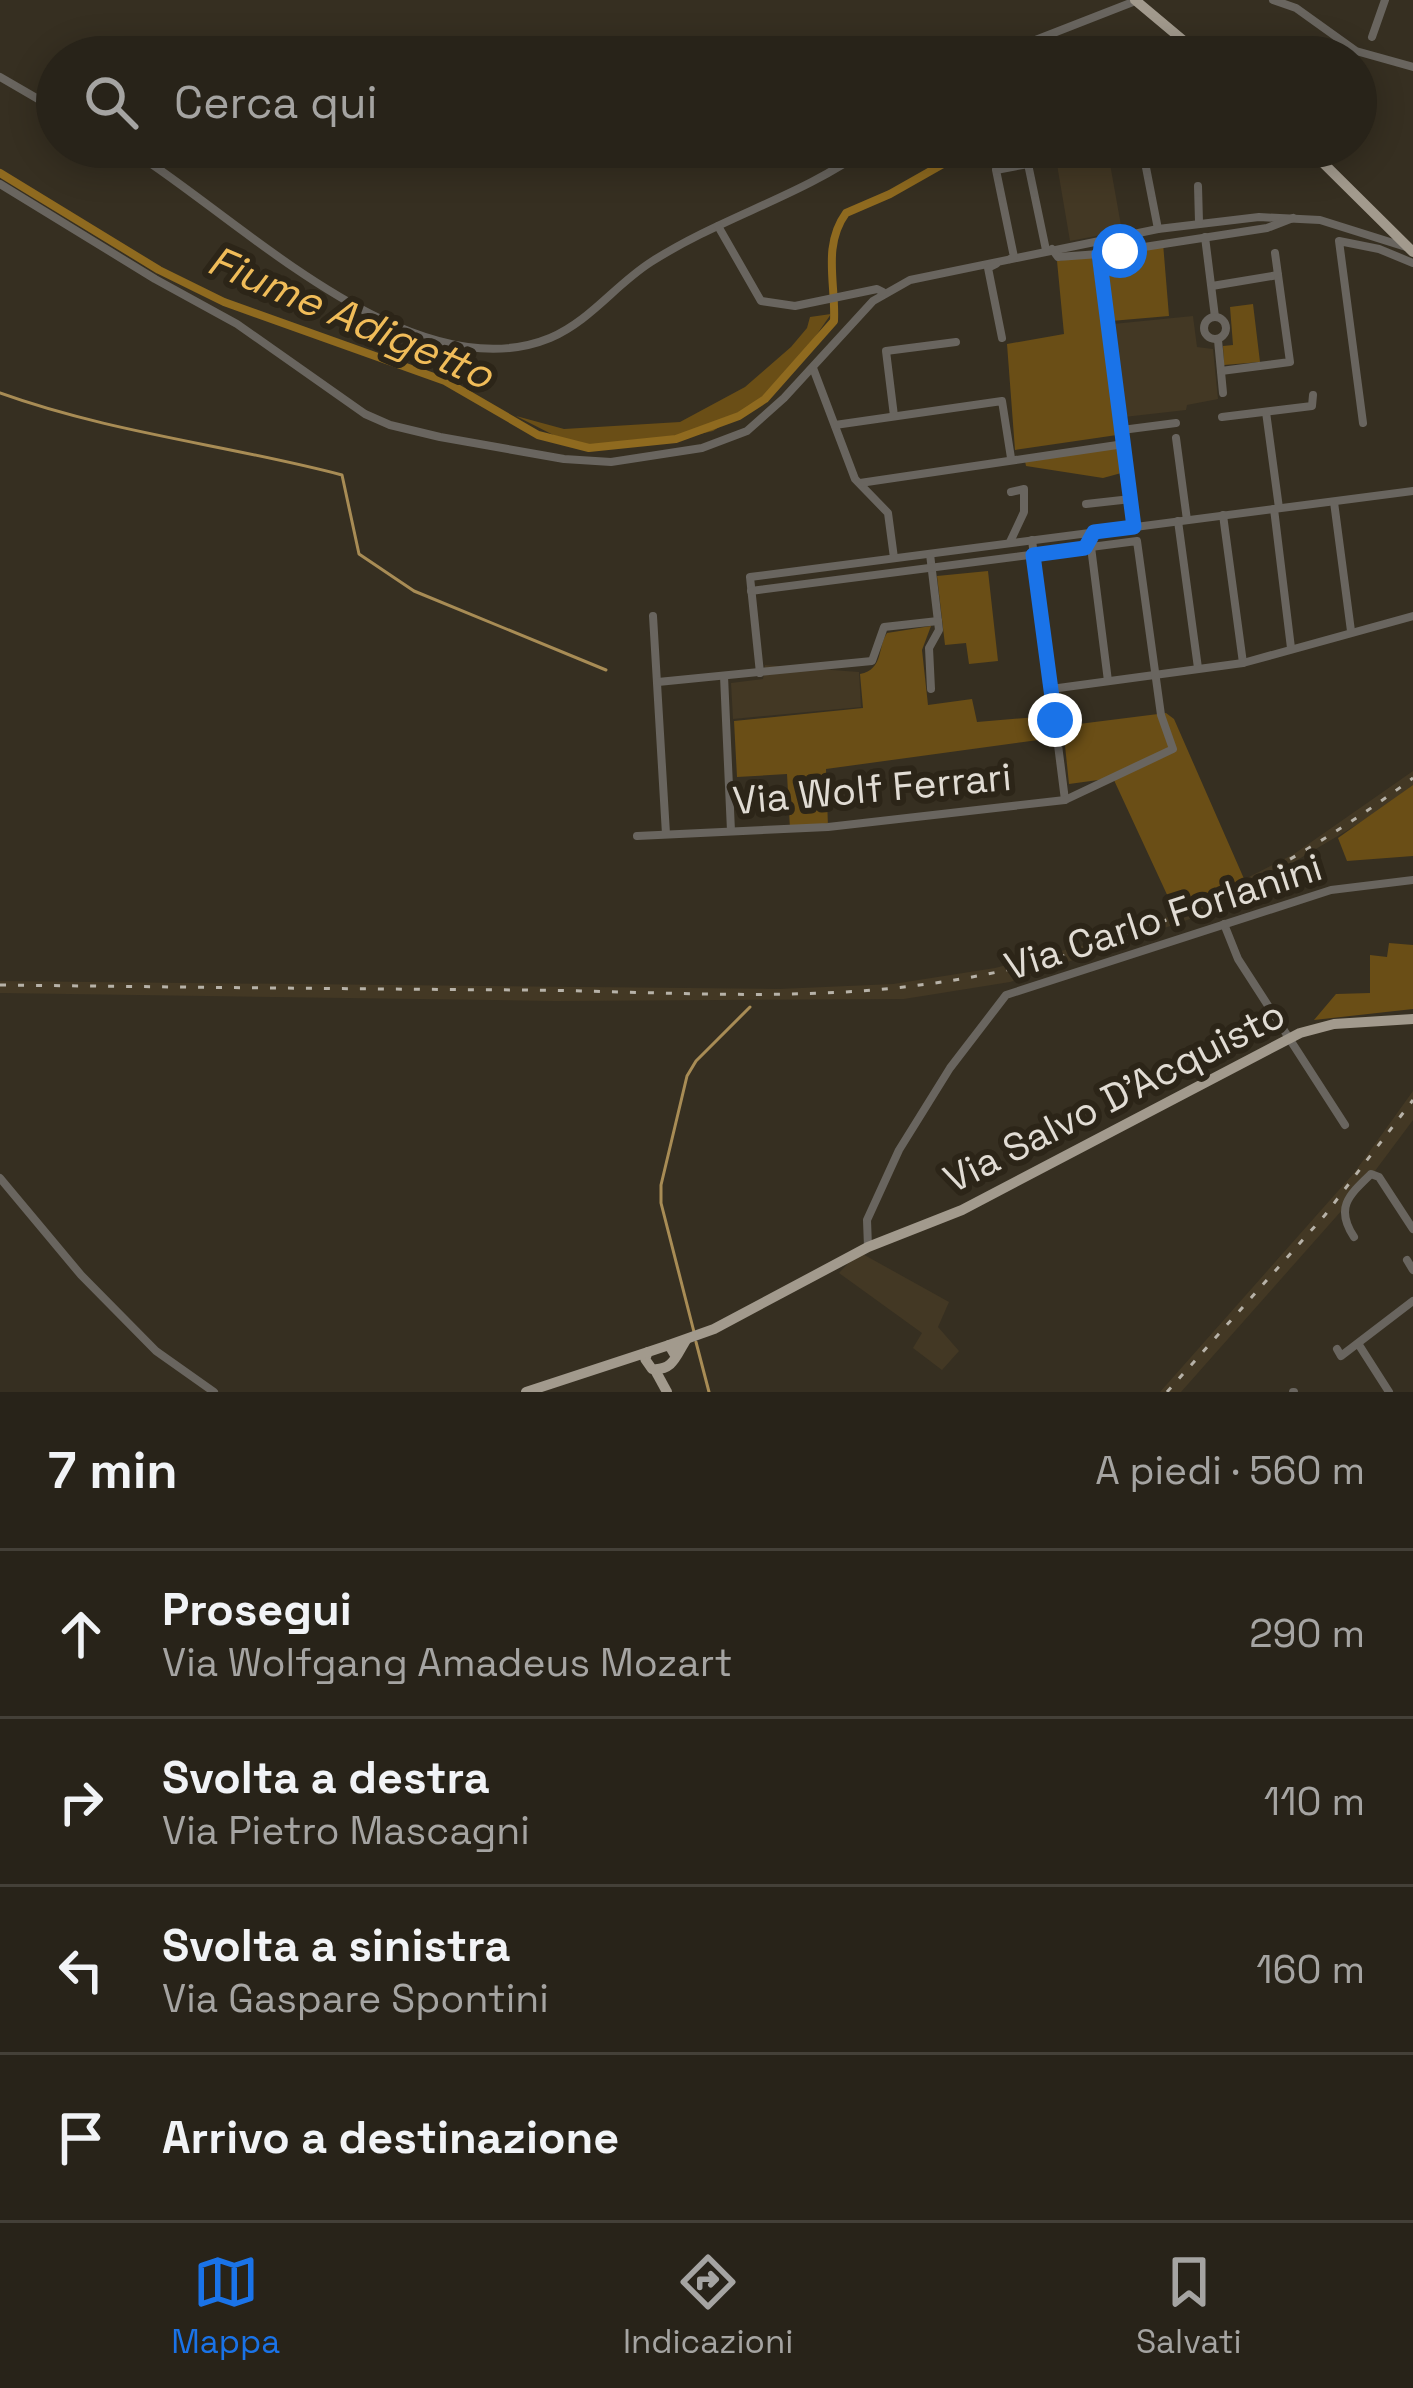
<!DOCTYPE html>
<html lang="it">
<meta charset="utf-8">
<style>
:root{--surface:#282319;--page:#302b22;--text:#f1f3f6;--muted:#a5a4a2;--line:#444038;--accent:#1a73e8}
body{margin:0;font-family:"Space Grotesk",sans-serif;background:var(--page);color:var(--text)}
.stop{position:absolute;width:36px;height:36px;margin:-27px;border:9px solid #1a73e8;border-radius:50%;background:#fff}
.stop.end{background:#1a73e8;border-color:#fff;box-shadow:0 3px 12px #0008}
.list{margin:0;padding:0;list-style:none}
h2{display:flex;justify-content:space-between;align-items:center;height:156px;margin:0;padding:0 48px;font-size:51px}
h2 small{font-size:39px;font-weight:400;color:var(--muted)}
.list li{display:grid;grid-template-columns:78px 1fr auto;gap:36px;align-items:center;box-sizing:border-box;height:168px;padding:0 48px;border-top:3px solid var(--line)}
.list b{display:block;font-size:45px;white-space:nowrap}
.list p{margin:0;font-size:39px;white-space:nowrap;color:var(--muted)}
.list em{font-size:39px;font-style:normal;color:var(--muted)}
.icon{flex:none;width:66px;height:66px;fill:none;stroke:currentColor;stroke-width:2;stroke-linecap:round;stroke-linejoin:round}
.map{position:relative;flex:none;width:1413px;height:1392px;overflow:hidden}
.search{position:absolute;background:var(--surface);box-shadow:0 6px 30px #0003;left:36px;right:36px;top:36px;height:132px;display:flex;align-items:center;gap:30px;box-sizing:border-box;padding:0 42px;border-radius:66px;color:var(--muted);font-size:45px}
.sheet{height:828px;background:var(--surface)}
nav{display:flex;justify-content:space-around;align-items:center;box-sizing:border-box;height:168px;border-top:3px solid var(--line);background:var(--surface);font-size:33px;color:var(--muted)}
nav a{display:grid;justify-items:center;gap:6px}
nav .on{color:var(--accent)}
.map>svg:first-child{display:block}
.built{fill:#433824}
.green{fill:#6a4e16}
.lines{fill:none;stroke-linecap:round;stroke-linejoin:round}
.stream{stroke:#a88c55;stroke-width:3}
.canal{stroke:#8f6a1f;stroke-width:8}
.minor{stroke:#69655f;stroke-width:8}
.major{stroke:#a29a8d;stroke-width:10}
.rail{stroke:#b7b2a8;stroke-width:3;stroke-dasharray:6 12;stroke-linecap:butt}
.route{stroke:#1a73e8;stroke-width:15}
.labels{text-anchor:middle;stroke-width:12;stroke-linejoin:round;paint-order:stroke}
.street-label{font-size:39px;fill:#e1dcd4;stroke:#2c2518}
.water-label{font-size:42px;font-style:italic;fill:#f0bc59;stroke:#2c2518}
</style>
<div class="map">
<svg width="1413" height="1392" viewBox="0 0 1413 1392">
<rect width="100%" height="100%" fill="#362f21"/>
<g class="built">
<path d="M1054 147H1107L1122 231 1070 241Z"/>
<path d="M1193 316 1197 347 1213 349 1218 399 1187 405 1186 410 1124 417 1113 324Z"/>
<path d="M765 665 859 672 861 707 733 719 731 683 763 679Z"/>
<path d="M1413 771V785L1370 817 1207 913 1010 982 904 999 555 1001 0 993V981L779 989 893 984 995 968 1100 941 1176 914 1294 854Z"/>
<path d="M1413 1091V1120L1366 1183 1181 1392H1160L1354 1173Z"/>
<path d="M859 1252 949 1302 938 1327 959 1351 942 1370 913 1348 922 1333 839 1273Z"/>
</g>
<g class="green">
<path d="M1163 243 1169 316 1111 321 1102 254Z"/>
<path d="M1092 256 1117 435 1015 450 1007 344 1064 334 1057 261Z"/>
<path d="M1253 304 1260 362 1224 365 1223 346 1233 345 1230 307Z"/>
<path d="M831 314 786 379 759 401 713 431 678 439 577 447 516 416 564 429 680 422 745 387 791 347 807 328 810 317Z"/>
<path d="M1121 447 1125 472 1103 478 1026 466 1025 461Z"/>
<path d="M988 571 998 661 969 664 966 643 945 645 937 576Z"/>
<path d="M931 626 922 650 928 705 972 699 977 722 1049 716 1053 738 826 769 828 827 790 829 787 774 737 777 734 721 863 708 860 674C884 669 877 648 887 633Z"/>
<path d="M1166 713 1174 719 1245 881 1176 914 1113 778 1069 784 1063 726Z"/>
<path d="M1413 785V856L1347 861 1338 838Z"/>
<path d="M1389 943 1413 945V1009L1314 1020 1336 994 1370 993V955L1387 957Z"/>
</g>
<g class="lines">
<g class="stream">
<path d="M0 393C111 433 228 445 342 475L359 554 414 591 606 670"/>
<path d="M694 1332 661 1203V1185L687 1076 696 1061 750 1007"/>
<path d="M696 1342 709 1392"/>
</g>
<path class="canal" d="M0 173 159 270 224 302 445 381 538 435 589 448 676 439 739 416 765 399 834 321C836 284 822 246 846 213L890 194 973 147"/>
<g class="minor">
<path d="M1273 0 1296 8 1356 51 1413 67"/>
<path d="M1372 37 1385 0"/>
<path d="M1000 57 1010 50 1138 0"/>
<path d="M0 77 57 110"/>
<path d="M126 147C235 214 411 395 550 338 590 321 615 285 651 262 721 217 802 196 869 147"/>
<path d="M1142 147 1158 229"/>
<path d="M0 184 155 279 237 324 365 414 390 425 440 437 564 459 611 462 702 448 747 431 784 398 873 301 910 280 1158 229 1259 217 1320 220 1406 247"/>
<path d="M1198 186 1199 222"/>
<path d="M718 226 761 301 795 306 877 289 883 292"/>
<path d="M1205 237 1215 317"/>
<path d="M1052 249 1058 257 1099 254 1267 228 1293 218"/>
<path d="M1099 254 1134 527"/>
<path d="M1010 259 1014 257 996 170 1028 164 1046 250"/>
<path d="M996 264 988 268 1002 338"/>
<path d="M1212 286 1278 275"/>
<circle cx="1215" cy="328" r="11"/>
<path d="M1218 340 1223 393"/>
<path d="M813 368 855 479 888 513 894 558"/>
<path d="M1221 371 1290 362 1275 253"/>
<path d="M1266 412 1279 508"/>
<path d="M894 416 886 351 956 342"/>
<path d="M1222 417 1312 406 1313 395"/>
<path d="M1363 423 1339 241 1379 249 1413 263"/>
<path d="M835 425 1002 401 1011 458"/>
<path d="M1122 430 1176 423"/>
<path d="M1176 438 1187 520"/>
<path d="M860 483 1124 444"/>
<path d="M1334 502 1351 631"/>
<path d="M1086 504 1131 499"/>
<path d="M1274 509 1291 648"/>
<path d="M1223 515 1243 663"/>
<path d="M1178 521 1198 668"/>
<path d="M1032 540 1065 800"/>
<path d="M1010 542 1024 512V489L1011 492"/>
<path d="M1091 547 1108 681"/>
<path d="M930 554 939 630 929 648 931 689"/>
<path d="M653 616 666 834"/>
<path d="M760 673 750 577 1413 491"/>
<path d="M724 676 731 831"/>
<path d="M658 682 872 661 884 627 938 621"/>
<path d="M1051 689 1243 663 1413 616"/>
<path d="M637 836 828 827 1065 800 1173 749 1161 715 1137 541 751 591"/>
<path d="M1224 924 1238 959 1345 1125"/>
<path d="M0 1178 81 1275 156 1351 214 1392"/>
<path d="M1354 1237C1335 1208 1348 1196 1371 1174L1379 1177 1413 1229"/>
<path d="M868 1247 867 1220 899 1150 950 1068 1006 995 1331 890 1413 880"/>
<path d="M1407 1260 1413 1270"/>
<path d="M1359 1345 1389 1392"/>
<path d="M1337 1349 1341 1356 1413 1301"/>
<path d="M1293 1392H1294"/>
</g>
<g class="major">
<path d="M1135 0 1203 57"/>
<path d="M1307 147 1413 252"/>
<path d="M669 1345 714 1329 868 1247 962 1210 1300 1033 1334 1024 1413 1019"/>
<path d="M676 1357 669 1345 648 1352 645 1359 652 1369C673 1371 676 1356 686 1340"/>
<path d="M655 1370 667 1392"/>
<path d="M526 1392 648 1352"/>
</g>
<g class="rail">
<path d="M0 985C176 987 351 989 527 990 632 991 739 998 844 992 1060 980 1241 906 1413 778"/>
<path d="M1167 1392 1325 1215 1413 1100"/>
</g>
</g>
<g class="lines">
<path class="route" d="M1055 720 1033 555 1085 548 1094 532 1134 527 1099 254 1120 251"/>
</g>
<g class="labels">
<g class="street-label">
<text transform="translate(872 788) rotate(-5)" y="14">Via Wolf Ferrari</text>
<text transform="translate(1163 916) rotate(-18)" y="14">Via Carlo Forlanini</text>
<text transform="translate(1114 1096) rotate(-27)" y="14">Via Salvo D'Acquisto</text>
</g>
<g class="water-label">
<text transform="translate(351 317) rotate(23)" y="15">Fiume Adigetto</text>
</g>
</g>
</svg>
<div class="stop" style="left:1120px;top:251px"></div>
<div class="stop end" style="left:1055px;top:720px"></div>
<div class="search"><svg class="icon" aria-label="search" viewBox="0 0 24 24"><circle cx="10" cy="10" r="6"/><path d="M15 15l6 6"/></svg>Cerca qui</div>
</div>
<section class="sheet">
<h2>7 min<small>A piedi · 560 m</small></h2>
<ul class="list">
<li><svg class="icon" aria-label="ahead" viewBox="0 0 24 24"><path d="M12 20V5M6 11l6-6 6 6"/></svg><div><b>Prosegui</b><p>Via Wolfgang Amadeus Mozart</p></div><em>290 m</em></li>
<li><svg class="icon" aria-label="right" viewBox="0 0 24 24"><path d="M7 20v-9h11M14 6l5 5-5 5"/></svg><div><b>Svolta a destra</b><p>Via Pietro Mascagni</p></div><em>110 m</em></li>
<li><svg class="icon" aria-label="left" viewBox="0 0 24 24"><path d="M17 20v-9H6M10 6l-5 5 5 5"/></svg><div><b>Svolta a sinistra</b><p>Via Gaspare Spontini</p></div><em>160 m</em></li>
<li><svg class="icon" aria-label="arrive" viewBox="0 0 24 24"><path d="M6 21V4h12l-3 4 3 4H6"/></svg><div><b>Arrivo a destinazione</b></div></li>
</ul>
</section>
<nav>
<a class="on"><svg class="icon" aria-label="map" viewBox="0 0 24 24"><path d="M3 6l6-2 6 2 6-2v14l-6 2-6-2-6 2zM9 4v14M15 6v14"/></svg>Mappa</a>
<a><svg class="icon" aria-label="directions" viewBox="0 0 24 24"><path d="M12 3l9 9-9 9-9-9zM9 14v-3h6M13 9l2 2-2 2"/></svg>Indicazioni</a>
<a><svg class="icon" aria-label="saved" viewBox="0 0 24 24"><path d="M7 4h10v16l-5-4-5 4z"/></svg>Salvati</a>
</nav>
